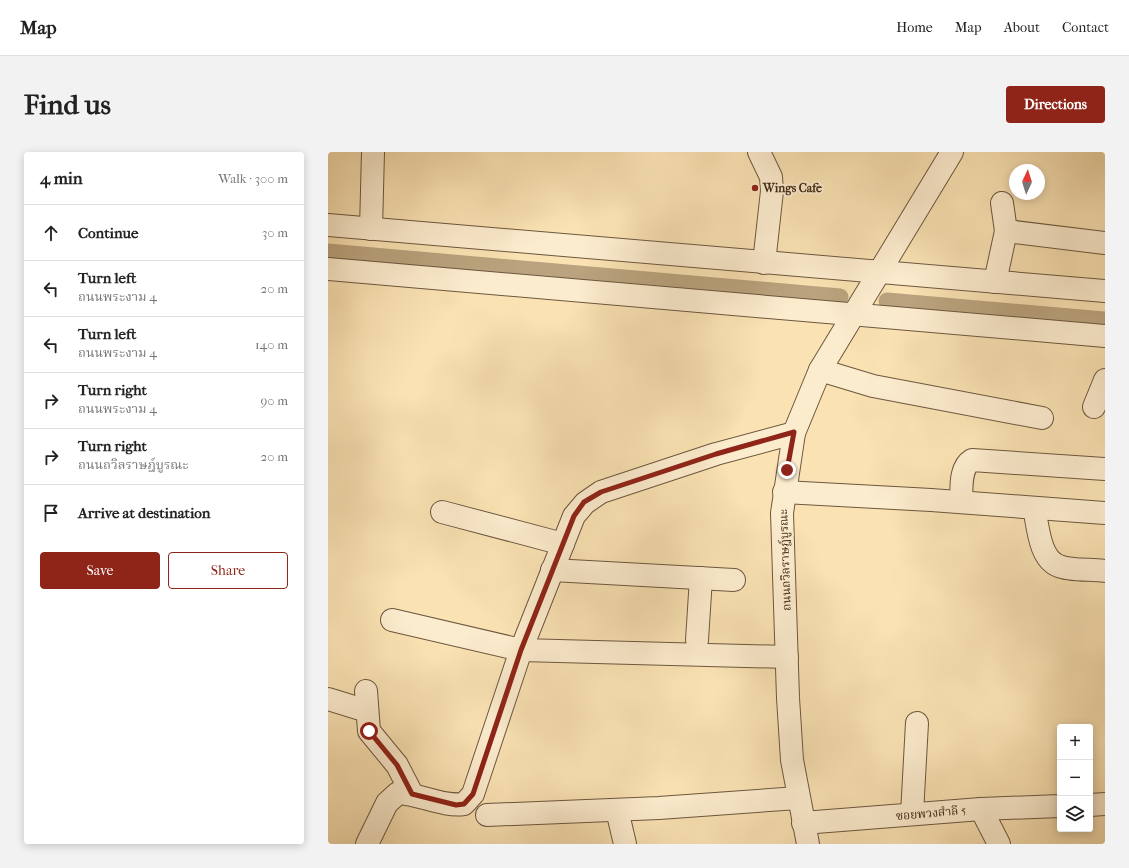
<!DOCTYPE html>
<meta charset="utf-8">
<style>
:root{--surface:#fff;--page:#f2f2f2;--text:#222;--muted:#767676;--line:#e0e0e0;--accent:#8f2418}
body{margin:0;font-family:"IM FELL French Canon","Noto Serif Thai",serif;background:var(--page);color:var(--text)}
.controls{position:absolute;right:12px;bottom:12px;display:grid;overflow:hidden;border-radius:4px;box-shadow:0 2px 10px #0003}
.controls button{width:36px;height:36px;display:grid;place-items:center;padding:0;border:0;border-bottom:1px solid var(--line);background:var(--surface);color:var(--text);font:20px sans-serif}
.compass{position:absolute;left:681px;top:12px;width:36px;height:36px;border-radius:50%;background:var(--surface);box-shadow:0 2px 10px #0003;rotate:4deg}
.stop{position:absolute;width:12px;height:12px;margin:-9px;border:3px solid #8f2418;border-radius:50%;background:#fff}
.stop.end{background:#8f2418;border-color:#fff;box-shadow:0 1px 4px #0008}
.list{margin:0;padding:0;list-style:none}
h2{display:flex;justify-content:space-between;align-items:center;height:52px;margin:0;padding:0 16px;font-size:17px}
h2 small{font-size:13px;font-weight:400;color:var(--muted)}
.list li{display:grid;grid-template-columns:26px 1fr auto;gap:12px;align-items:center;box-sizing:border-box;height:56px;padding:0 16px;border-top:1px solid var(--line)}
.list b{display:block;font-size:15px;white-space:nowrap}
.list p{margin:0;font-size:13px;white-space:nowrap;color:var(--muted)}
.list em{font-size:13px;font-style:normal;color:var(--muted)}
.actions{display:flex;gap:8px;padding:12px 16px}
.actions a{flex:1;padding:9px 0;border:1px solid var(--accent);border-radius:4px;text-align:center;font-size:14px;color:var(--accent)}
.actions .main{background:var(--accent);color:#fff}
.icon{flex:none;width:22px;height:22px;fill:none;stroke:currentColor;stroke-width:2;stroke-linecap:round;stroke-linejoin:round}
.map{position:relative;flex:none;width:777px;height:692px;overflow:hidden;border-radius:4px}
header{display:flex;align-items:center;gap:24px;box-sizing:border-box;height:56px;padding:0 20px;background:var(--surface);border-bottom:1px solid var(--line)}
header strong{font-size:19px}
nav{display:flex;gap:22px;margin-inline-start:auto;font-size:14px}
.intro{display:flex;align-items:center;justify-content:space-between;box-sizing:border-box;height:96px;padding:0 24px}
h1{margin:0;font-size:28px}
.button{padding:10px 18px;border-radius:4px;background:var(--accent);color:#fff;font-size:14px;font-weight:700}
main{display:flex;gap:24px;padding:0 24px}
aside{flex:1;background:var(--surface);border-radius:4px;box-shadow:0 2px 10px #0003}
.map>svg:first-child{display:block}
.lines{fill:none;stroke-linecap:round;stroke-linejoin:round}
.canal{stroke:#baa37e;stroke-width:17}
.minor-casing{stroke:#6d573f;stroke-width:24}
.minor{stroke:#fcecce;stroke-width:22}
.route{stroke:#8f2418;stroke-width:5}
.poi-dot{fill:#8f2418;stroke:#fcecce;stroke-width:1.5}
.labels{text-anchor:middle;stroke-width:4;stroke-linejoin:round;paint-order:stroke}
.poi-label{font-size:12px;font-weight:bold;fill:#3e2918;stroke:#fcecce;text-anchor:start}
.street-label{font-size:12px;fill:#3e2918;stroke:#fcecce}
</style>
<header>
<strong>Map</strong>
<nav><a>Home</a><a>Map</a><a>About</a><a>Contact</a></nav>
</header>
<div class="intro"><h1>Find us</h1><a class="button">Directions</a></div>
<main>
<aside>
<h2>4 min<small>Walk · 300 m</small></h2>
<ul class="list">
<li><svg class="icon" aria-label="ahead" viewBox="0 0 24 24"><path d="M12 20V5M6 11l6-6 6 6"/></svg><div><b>Continue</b></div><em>30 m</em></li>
<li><svg class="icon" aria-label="left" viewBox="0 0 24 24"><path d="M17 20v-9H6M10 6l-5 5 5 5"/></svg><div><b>Turn left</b><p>ถนนพระงาม 4</p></div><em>20 m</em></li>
<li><svg class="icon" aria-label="left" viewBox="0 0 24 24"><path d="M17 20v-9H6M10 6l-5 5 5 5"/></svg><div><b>Turn left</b><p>ถนนพระงาม 4</p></div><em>140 m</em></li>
<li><svg class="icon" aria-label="right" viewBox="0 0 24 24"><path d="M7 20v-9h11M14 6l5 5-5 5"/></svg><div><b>Turn right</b><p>ถนนพระงาม 4</p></div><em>90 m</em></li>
<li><svg class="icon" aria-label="right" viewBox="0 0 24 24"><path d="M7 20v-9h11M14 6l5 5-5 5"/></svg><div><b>Turn right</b><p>ถนนถวิลราษฎ์บูรณะ</p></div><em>20 m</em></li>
<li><svg class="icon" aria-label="arrive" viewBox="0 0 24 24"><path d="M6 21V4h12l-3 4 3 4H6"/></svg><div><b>Arrive at destination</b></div></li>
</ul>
<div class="actions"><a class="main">Save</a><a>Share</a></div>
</aside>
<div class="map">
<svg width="777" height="692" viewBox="0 0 777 692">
<rect width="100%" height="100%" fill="#fae2b3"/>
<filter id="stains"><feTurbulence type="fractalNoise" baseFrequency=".005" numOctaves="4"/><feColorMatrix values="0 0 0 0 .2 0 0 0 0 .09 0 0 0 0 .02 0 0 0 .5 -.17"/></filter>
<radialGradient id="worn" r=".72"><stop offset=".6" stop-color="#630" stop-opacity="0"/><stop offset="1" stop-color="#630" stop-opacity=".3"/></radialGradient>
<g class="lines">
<g class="canal">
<path d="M0 100 512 145"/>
<path d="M559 149 777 168"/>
</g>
<defs>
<g id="minor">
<path d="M431 0 443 25 444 39 436 111"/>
<path d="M0 73 777 139"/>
<path d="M43 77 45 0"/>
<path d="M678 79 777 91"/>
<path d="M0 117 777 184"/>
<path d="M667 130 678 79 674 51"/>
<path d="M492 218 545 234 714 266"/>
<path d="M766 255 777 228"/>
<path d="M456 340 603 348 777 361"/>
<path d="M633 350C634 337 631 316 644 308L777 317"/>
<path d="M706 356C710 373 711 407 731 414 742 419 764 417 777 419"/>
<path d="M114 360 235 392"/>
<path d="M224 418 406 428"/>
<path d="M64 468 193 498 459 505"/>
<path d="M369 488 373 426"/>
<path d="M38 539 41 579 69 613 84 642"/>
<path d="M0 547 39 559"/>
<path d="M762 653 777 652"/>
<path d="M653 657 671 692"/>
<path d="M289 658 297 692"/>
<path d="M584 662 589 571"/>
<path d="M159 663 331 656 470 646"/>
<path d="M475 671 653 657 732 654"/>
<path d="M39 692 59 651 70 641C92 642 115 655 136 652L145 642 193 498 246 364 257 351 273 340 388 302 466 281"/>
<path d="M480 692 464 608 460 546 454 361 466 281 492 218 624 0"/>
</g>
</defs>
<use href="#minor" class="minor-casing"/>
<use href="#minor" class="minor"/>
</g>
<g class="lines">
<path class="route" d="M41 579 69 613 84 642 128 653 136 652 145 642 193 498 246 364 256 350 273 340 388 302 466 280 459 318"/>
</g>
<circle class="poi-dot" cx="427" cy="36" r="4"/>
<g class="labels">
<g class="poi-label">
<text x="435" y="40">Wings Cafe</text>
</g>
<g class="street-label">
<text transform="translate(457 408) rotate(-92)" y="4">ถนนถวิลราษฎ์บูรณะ</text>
<text transform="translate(603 661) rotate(-5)" y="4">ซอยพวงสำลี 5</text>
</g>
</g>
<rect width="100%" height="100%" filter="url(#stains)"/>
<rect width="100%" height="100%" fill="url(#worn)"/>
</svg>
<div class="controls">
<button>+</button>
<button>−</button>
<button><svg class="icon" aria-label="layers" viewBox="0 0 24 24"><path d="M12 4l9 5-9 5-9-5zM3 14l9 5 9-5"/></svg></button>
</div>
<svg class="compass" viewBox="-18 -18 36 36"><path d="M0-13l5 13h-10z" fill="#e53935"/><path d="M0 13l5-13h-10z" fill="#767676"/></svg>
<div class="stop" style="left:41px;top:579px"></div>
<div class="stop end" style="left:459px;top:318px"></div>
</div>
</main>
